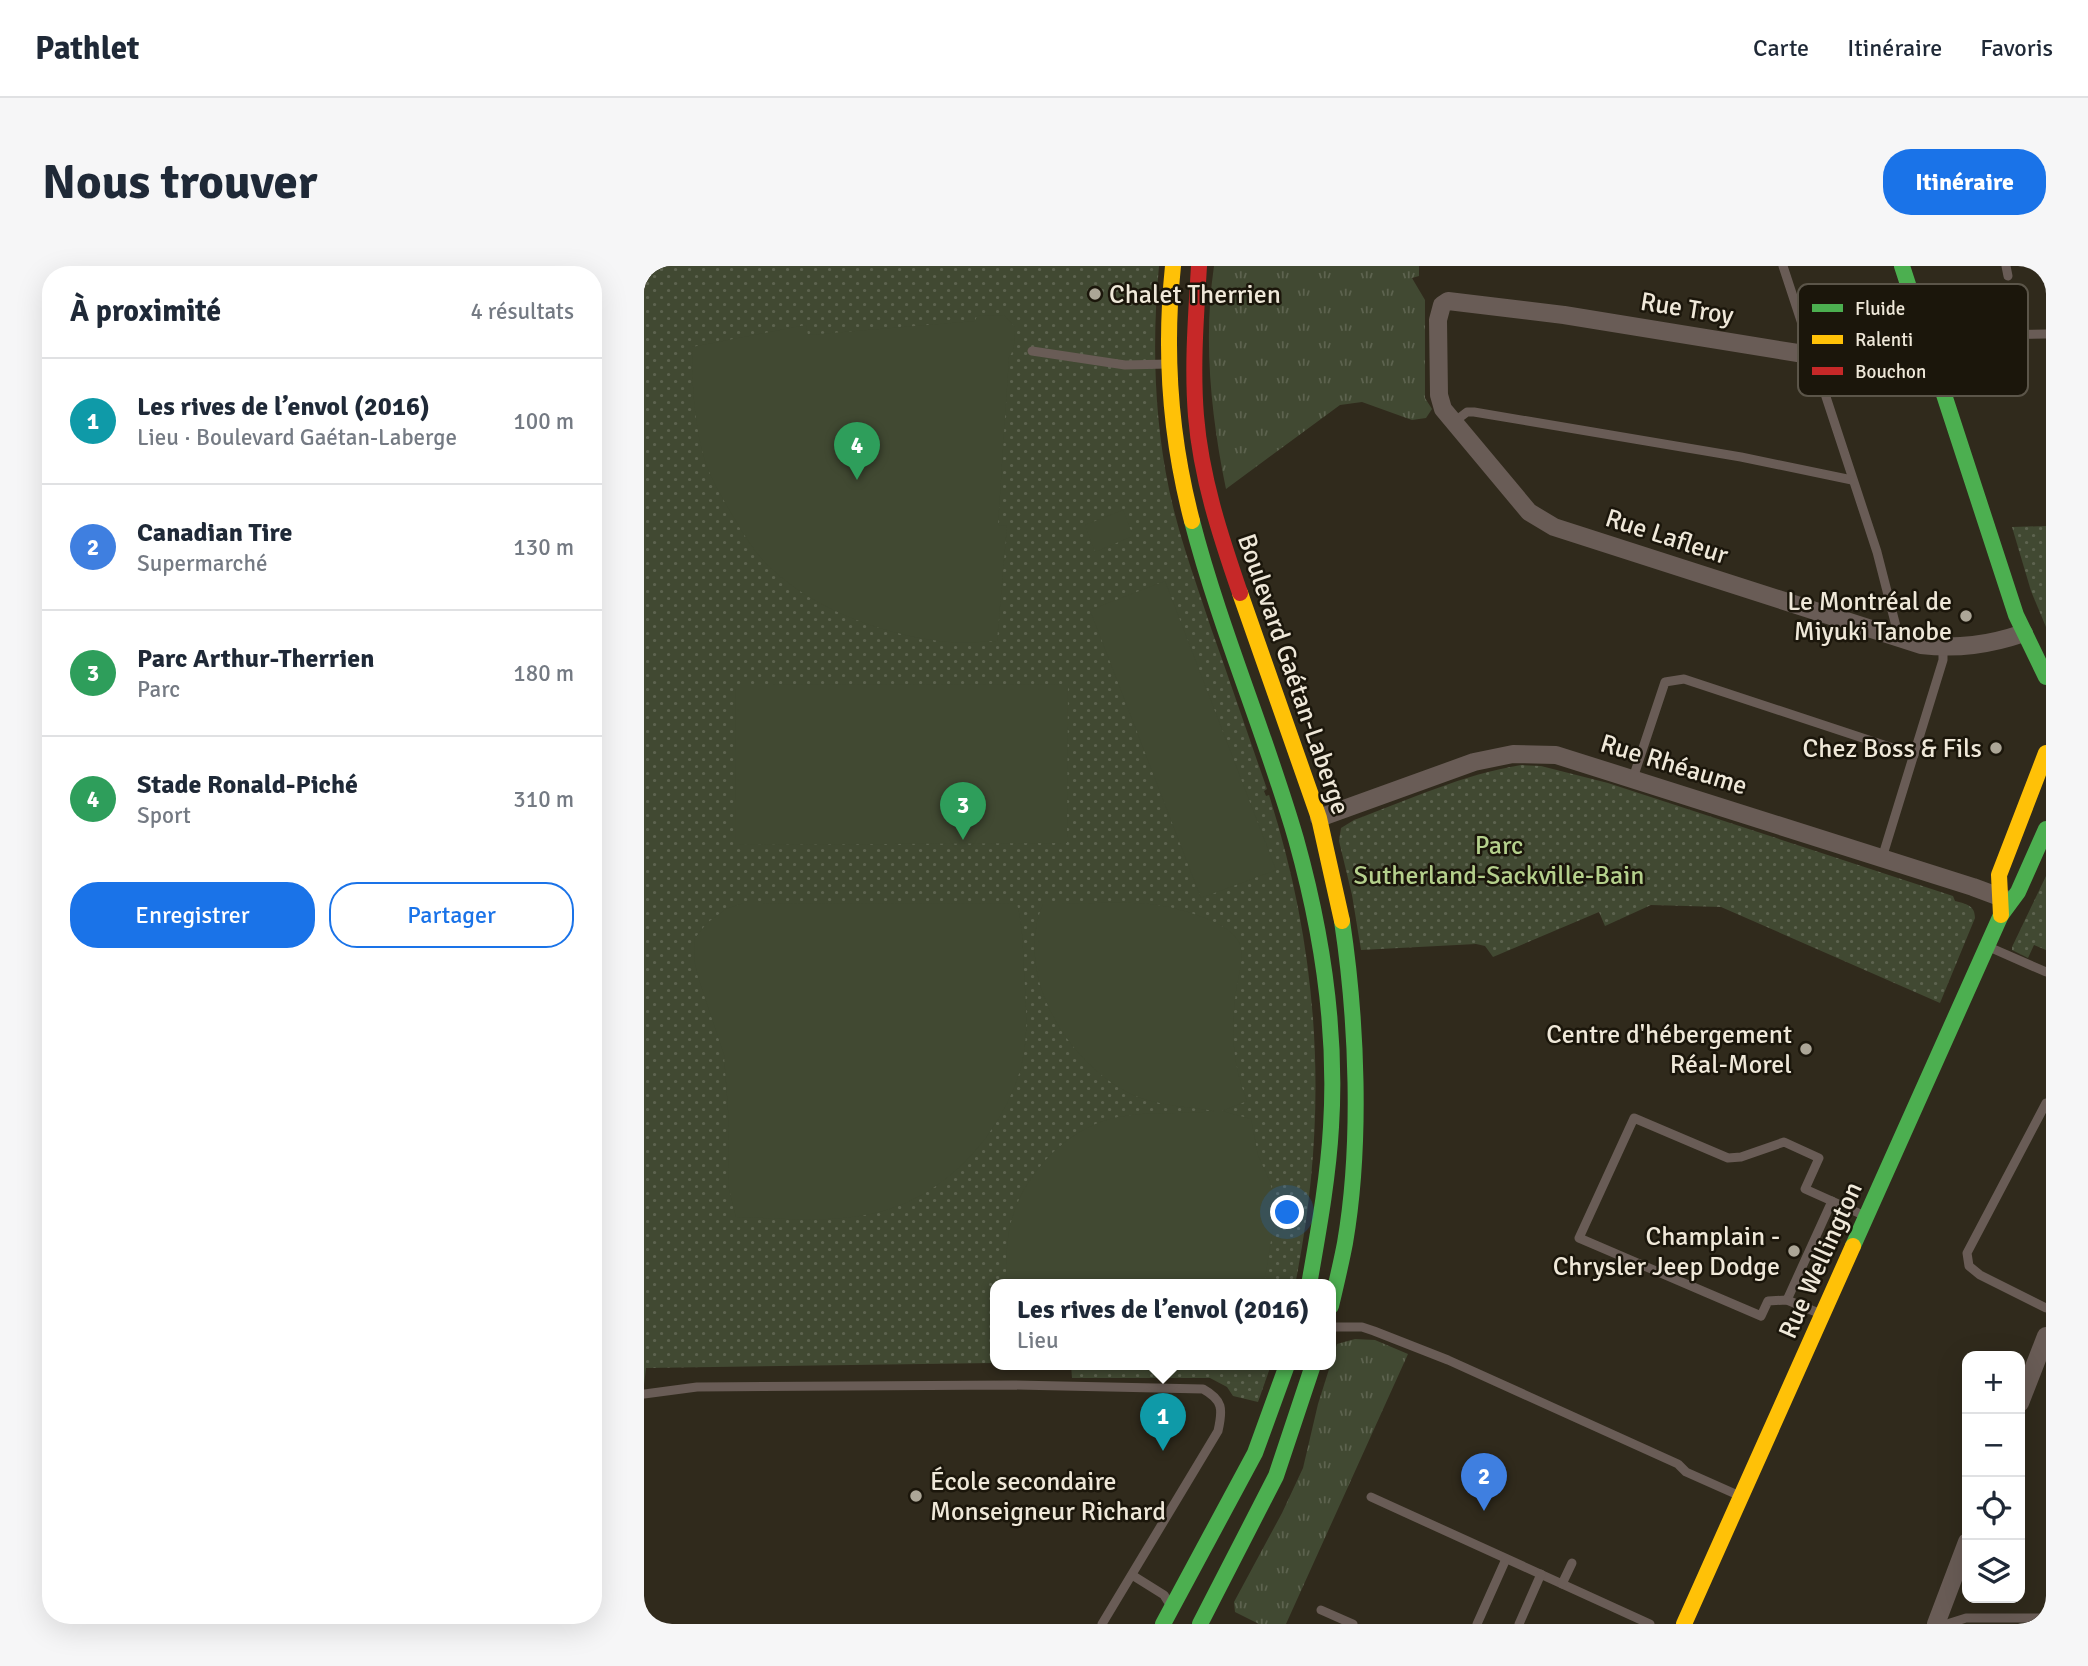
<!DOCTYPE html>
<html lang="fr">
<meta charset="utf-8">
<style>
:root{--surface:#fff;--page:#f6f6f7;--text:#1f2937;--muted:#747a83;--line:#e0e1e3;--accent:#1a73e8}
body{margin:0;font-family:Signika,sans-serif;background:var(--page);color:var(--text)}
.controls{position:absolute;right:21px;bottom:21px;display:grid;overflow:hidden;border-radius:14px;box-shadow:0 7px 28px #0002}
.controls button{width:63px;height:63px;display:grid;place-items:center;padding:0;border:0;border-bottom:2px solid var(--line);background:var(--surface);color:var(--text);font:35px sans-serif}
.you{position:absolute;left:644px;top:947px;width:24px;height:24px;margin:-18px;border:5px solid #fff;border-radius:50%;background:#1a73e8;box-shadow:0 0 0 10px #1a73e833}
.badge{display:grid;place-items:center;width:46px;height:46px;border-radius:50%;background:var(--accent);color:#fff;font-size:23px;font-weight:700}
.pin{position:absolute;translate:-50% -58px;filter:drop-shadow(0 2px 4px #0008)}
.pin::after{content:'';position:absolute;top:37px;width:24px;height:21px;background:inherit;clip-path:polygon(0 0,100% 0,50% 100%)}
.popup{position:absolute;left:346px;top:1013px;width:346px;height:91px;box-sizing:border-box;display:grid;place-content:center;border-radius:14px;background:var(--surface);filter:drop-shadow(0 2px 5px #0005);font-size:23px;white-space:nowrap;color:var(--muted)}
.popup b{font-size:26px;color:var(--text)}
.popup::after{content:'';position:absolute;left:50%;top:100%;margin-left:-14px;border:14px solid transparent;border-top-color:var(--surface)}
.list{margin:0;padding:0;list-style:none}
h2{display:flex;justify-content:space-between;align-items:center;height:91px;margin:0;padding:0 28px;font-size:30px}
h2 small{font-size:23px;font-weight:400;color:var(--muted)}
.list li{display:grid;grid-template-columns:46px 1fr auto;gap:21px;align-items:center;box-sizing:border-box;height:126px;padding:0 28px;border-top:2px solid var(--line)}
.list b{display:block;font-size:26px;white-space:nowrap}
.list p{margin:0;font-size:23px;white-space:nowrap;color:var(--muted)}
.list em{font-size:23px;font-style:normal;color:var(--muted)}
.actions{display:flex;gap:14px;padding:21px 28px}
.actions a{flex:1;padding:16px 0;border:2px solid var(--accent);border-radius:28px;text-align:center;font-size:24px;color:var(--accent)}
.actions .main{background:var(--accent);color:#fff}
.icon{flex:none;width:38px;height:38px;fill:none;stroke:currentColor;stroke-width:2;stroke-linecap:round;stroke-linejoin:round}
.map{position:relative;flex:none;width:1402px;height:1358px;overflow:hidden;border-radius:28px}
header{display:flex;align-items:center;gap:42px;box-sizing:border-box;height:98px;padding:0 35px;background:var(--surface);border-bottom:2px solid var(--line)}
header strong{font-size:33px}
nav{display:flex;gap:38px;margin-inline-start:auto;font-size:24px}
.intro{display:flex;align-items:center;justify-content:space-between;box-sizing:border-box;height:168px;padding:0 42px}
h1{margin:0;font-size:49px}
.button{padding:18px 32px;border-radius:28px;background:var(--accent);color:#fff;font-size:24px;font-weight:700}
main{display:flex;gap:42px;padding:0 42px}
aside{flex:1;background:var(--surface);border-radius:28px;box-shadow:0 7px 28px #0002}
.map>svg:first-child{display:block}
.grass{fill:url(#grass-tufts)}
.park{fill:url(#park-dots)}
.pitch{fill:#414932}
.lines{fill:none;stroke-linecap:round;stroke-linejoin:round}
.lane{stroke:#695c56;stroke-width:9}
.street{stroke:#695c56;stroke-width:18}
.fast{stroke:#4caf50;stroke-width:16}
.slow{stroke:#ffc107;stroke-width:16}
.jam{stroke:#c62828;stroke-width:16}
.poi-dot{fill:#aca697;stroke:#1b160b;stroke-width:2.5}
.labels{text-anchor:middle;stroke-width:5;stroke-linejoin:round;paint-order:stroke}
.poi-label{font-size:26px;fill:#efe8d9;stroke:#1b160b;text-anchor:end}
.street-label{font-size:26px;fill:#efe8d9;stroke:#1b160b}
.park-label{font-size:26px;fill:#b5d08c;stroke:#1b160b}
.key{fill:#1b160b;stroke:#5b5549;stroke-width:2}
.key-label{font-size:19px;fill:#efe8d9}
</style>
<header>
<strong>Pathlet</strong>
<nav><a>Carte</a><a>Itinéraire</a><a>Favoris</a></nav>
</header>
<div class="intro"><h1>Nous trouver</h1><a class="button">Itinéraire</a></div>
<main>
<aside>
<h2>À proximité<small>4 résultats</small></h2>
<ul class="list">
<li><span class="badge" style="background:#0f9aa8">1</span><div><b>Les rives de l’envol (2016)</b><p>Lieu · Boulevard Gaétan-Laberge</p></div><em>100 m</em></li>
<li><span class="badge" style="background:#3f7fe0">2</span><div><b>Canadian Tire</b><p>Supermarché</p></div><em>130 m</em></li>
<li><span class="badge" style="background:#2e9e5b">3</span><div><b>Parc Arthur-Therrien</b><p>Parc</p></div><em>180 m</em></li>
<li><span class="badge" style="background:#2e9e5b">4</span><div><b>Stade Ronald-Piché</b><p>Sport</p></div><em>310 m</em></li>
</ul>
<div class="actions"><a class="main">Enregistrer</a><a>Partager</a></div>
</aside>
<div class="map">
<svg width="1402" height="1358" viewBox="0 0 1402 1358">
<defs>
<pattern id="grass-tufts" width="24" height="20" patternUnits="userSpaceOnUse" patternTransform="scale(1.75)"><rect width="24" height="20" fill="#414932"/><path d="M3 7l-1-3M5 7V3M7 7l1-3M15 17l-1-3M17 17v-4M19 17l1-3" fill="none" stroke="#5d634f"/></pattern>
<pattern id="park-dots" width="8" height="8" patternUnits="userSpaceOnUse" patternTransform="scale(1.75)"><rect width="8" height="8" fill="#414932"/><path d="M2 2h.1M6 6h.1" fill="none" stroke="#5d634f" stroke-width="1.8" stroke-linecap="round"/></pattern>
</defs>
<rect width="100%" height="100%" fill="#302a1c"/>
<g class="grass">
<path d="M570 0H775V10L768 12 781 34V132L788 143 782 152 768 154 718 136 696 139 582 223C567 150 559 74 570 0Z"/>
<path d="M711 1073 731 1074 764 1088 642 1358H615L591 1346 590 1336 638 1247 659 1202 674 1138 693 1078Z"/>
</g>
<g class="park">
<path d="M0 0H515C508 75 510 150 525 223 535 271 552 316 567 362 586 415 604 469 623 523L620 525 622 530 625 529C677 692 685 851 651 1019H351V1097L2 1102 0 1119Z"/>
<path d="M1402 260V361L1387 325 1368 261Z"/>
<path d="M877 499 897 500 964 517 1309 630 1311 635C1322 638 1331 639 1331 652L1296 737 1077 641 1007 639 961 660 955 646 849 691 841 680 832 678 717 684 708 629 695 575 697 562 710 554C764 534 820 508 877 499Z"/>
<path d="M1402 610V684L1390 679 1384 692 1368 684V681Z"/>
<path d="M427 1099H627L614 1136 589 1130 583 1121 566 1112H428Z"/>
</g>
<g class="pitch">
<path d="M360 49 371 61C371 70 371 85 365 91L354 259 363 260 353 375C334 376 314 378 295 375 231 367 153 337 112 286 102 273 94 259 86 245 77 230 68 214 62 198 50 161 48 120 48 81L162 59 164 69 331 55 333 50Z"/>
<path d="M479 244 489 270 451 286 441 259Z"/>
<path d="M521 315 632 604 557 632 446 344Z"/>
<path d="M424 418 423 577 91 579 92 419Z"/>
<path d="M100 637 373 638C379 660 379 683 380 706 382 737 385 770 377 801 358 868 303 929 235 946 189 958 139 952 92 951L85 923 84 844 80 789 54 711 50 693 51 672 63 657 82 643Z"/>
<path d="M399 638C434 638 471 635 506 638 528 640 595 656 597 683 599 697 594 711 592 725 587 764 588 798 603 835L578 845 607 853 614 889 626 916 632 942 620 1019H362C362 1001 362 983 365 965 374 913 422 861 474 851 505 845 538 849 570 845 540 840 509 840 481 825 420 791 370 707 399 638Z"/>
</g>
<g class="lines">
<g class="lane">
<path d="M1139 0 1233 286 1255 372"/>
<path d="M1362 0 1364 10"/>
<path d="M1285 78 1314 69 1402 68"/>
<path d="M388 85 481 99 524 98"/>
<path d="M810 156 823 146H830L1097 191 1208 214"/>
<path d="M989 512 1021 416 1040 413 1270 489"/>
<path d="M1238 592 1299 394V381"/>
<path d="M1345 681 1402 706"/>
<path d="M1402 837 1323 987 1325 1000 1336 1009 1402 1042"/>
<path d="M1143 1034 1188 935"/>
<path d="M1177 1048 1143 1034 1124 1035 1117 1050 935 972 990 852 1084 892 1097 891 1140 876 1175 892 1161 923 1219 949"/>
<path d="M687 1061H718L730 1065 804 1094 1034 1198 1042 1206 1096 1230"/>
<path d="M0 1128 53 1121 368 1119 559 1123C579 1134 579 1143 574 1165L458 1358"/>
<path d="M727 1231 1006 1358"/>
<path d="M488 1309 520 1329 525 1337"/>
<path d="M918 1318 928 1297"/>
<path d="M677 1344 709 1358"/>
<path d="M833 1358 862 1293"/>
<path d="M875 1358 897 1308"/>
<path d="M1303 1358 1322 1352H1402"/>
</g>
<g class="street">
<path d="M1275 54 1178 86 1160 88 920 49 804 35 798 39 794 54 795 129 799 143 885 246 910 261 1277 379C1314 383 1345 379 1380 367"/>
<path d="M675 552 830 496 869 488 912 489 1329 621 1364 634"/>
<path d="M1376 1137 1402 1070"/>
<path d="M1292 1358 1323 1276"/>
</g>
<g class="fast">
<path d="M1258 0 1372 349 1402 411"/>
<path d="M548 255C576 363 621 466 652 573 678 666 693 765 687 861 684 914 674 967 665 1019"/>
<path d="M1209 980 1357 649 1374 626 1402 563"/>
<path d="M687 1040C692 1019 697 998 701 977 718 878 713 754 698 655"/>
<path d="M519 1358 611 1187 643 1099"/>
<path d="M556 1358 632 1210 669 1099"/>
</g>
<g class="slow">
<path d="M529 0C520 86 526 171 548 255"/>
<path d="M596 327 675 552 698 655"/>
<path d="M1357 649 1355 609 1402 487"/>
<path d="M1040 1358 1209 980"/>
</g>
<path class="jam" d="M555 0C552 50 548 100 552 150 557 211 576 269 596 327"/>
</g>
<g class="poi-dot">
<circle cx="451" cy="28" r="7"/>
<circle cx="1322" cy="350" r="7"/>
<circle cx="1352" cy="482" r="7"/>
<circle cx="1162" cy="783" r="7"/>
<circle cx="1150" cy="985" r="7"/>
<circle cx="272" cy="1230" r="7"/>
</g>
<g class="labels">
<g class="poi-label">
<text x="465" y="37" text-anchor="start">Chalet Therrien</text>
<text x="1308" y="344">Le Montréal de<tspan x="1308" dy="30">Miyuki Tanobe</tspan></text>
<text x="1338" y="491">Chez Boss &amp; Fils</text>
<text x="1148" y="777">Centre d'hébergement<tspan x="1148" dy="30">Réal-Morel</tspan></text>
<text x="1136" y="979">Champlain -<tspan x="1136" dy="30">Chrysler Jeep Dodge</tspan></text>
<text x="286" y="1224" text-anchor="start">École secondaire<tspan x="286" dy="30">Monseigneur Richard</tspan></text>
</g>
<g class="street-label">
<text transform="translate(1043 42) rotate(9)" y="9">Rue Troy</text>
<text transform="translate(1023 270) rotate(18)" y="9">Rue Lafleur</text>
<text transform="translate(650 408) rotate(71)" y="9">Boulevard Gaétan-Laberge</text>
<text transform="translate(1030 498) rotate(17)" y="9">Rue Rhéaume</text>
<text transform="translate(1176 994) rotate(-66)" y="9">Rue Wellington</text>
</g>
<g class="park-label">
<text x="855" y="588">Parc<tspan x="855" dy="30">Sutherland-Sackville-Bain</tspan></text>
</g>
</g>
<rect x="1154" y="18" width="230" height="112" rx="10" class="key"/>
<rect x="1168" y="38" width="31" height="8" fill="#4caf50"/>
<rect x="1168" y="69" width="31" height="9" fill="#ffc107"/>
<rect x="1168" y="101" width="31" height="8" fill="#c62828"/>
<g class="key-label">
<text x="1211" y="49">Fluide</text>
<text x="1211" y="80">Ralenti</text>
<text x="1211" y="112">Bouchon</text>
</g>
</svg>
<div class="controls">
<button>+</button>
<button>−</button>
<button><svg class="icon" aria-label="locate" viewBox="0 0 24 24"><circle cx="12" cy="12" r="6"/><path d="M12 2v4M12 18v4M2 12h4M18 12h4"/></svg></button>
<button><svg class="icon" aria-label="layers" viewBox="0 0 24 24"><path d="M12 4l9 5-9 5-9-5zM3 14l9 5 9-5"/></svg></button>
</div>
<div class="you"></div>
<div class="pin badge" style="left:519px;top:1185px;background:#0f9aa8">1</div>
<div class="popup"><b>Les rives de l’envol (2016)</b>Lieu</div>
<div class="pin badge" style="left:840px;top:1245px;background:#3f7fe0">2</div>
<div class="pin badge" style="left:319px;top:574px;background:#2e9e5b">3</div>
<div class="pin badge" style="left:213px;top:214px;background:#2e9e5b">4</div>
</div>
</main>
